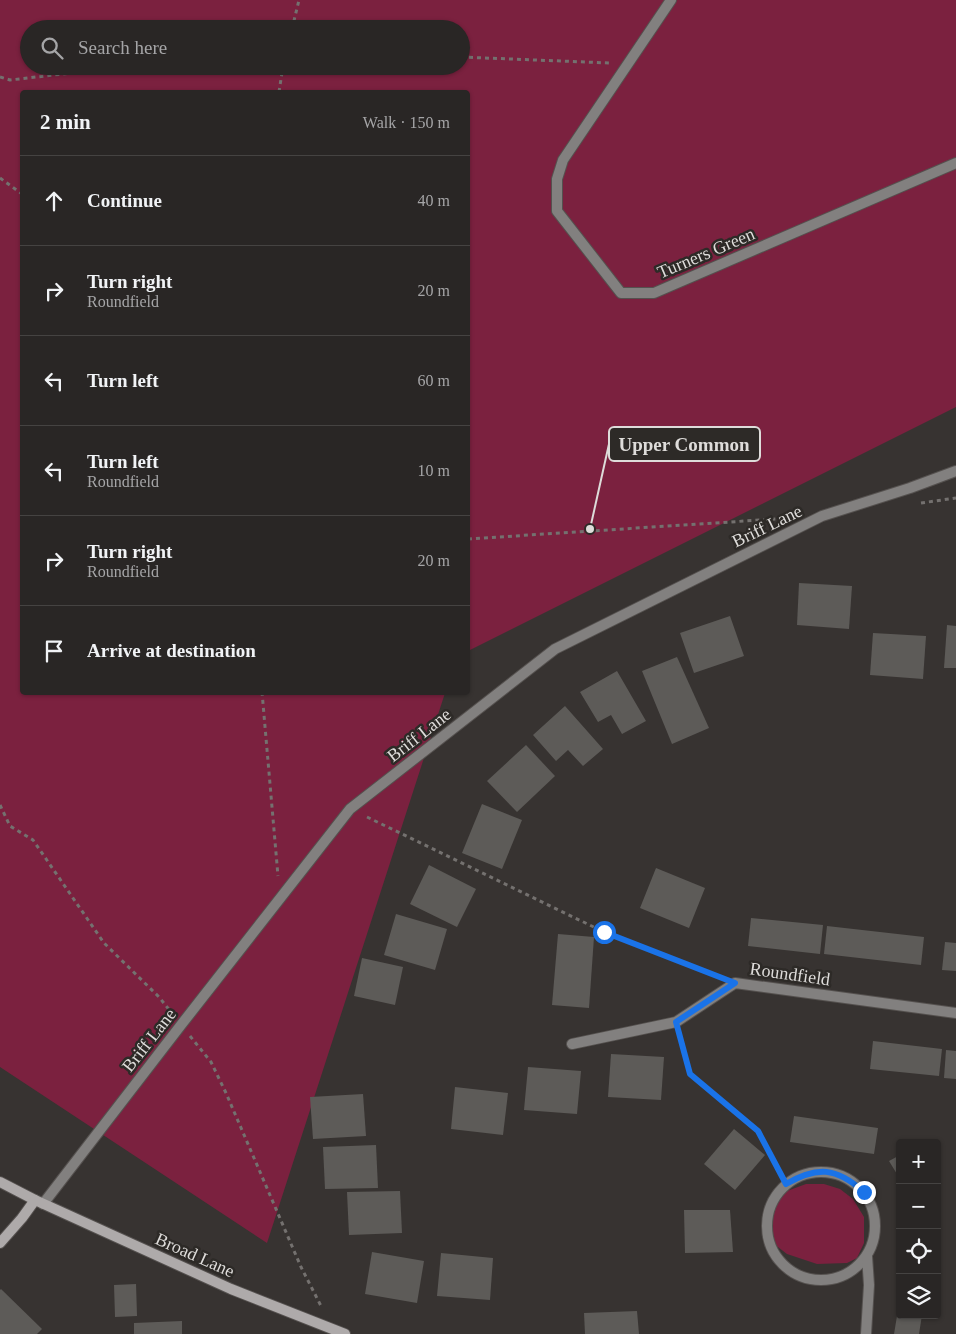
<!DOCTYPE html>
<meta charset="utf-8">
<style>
:root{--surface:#292625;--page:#353232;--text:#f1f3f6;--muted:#a5a5a7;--line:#454342}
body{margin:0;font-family:"Times New Roman",serif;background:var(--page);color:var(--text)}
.controls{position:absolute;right:15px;bottom:15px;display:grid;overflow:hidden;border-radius:5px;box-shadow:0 1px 4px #0004}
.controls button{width:45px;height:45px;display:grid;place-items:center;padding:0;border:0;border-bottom:1px solid var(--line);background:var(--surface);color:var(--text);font:25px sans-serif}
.stop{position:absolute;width:15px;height:15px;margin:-11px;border:4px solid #1a73e8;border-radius:50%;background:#fff}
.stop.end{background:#1a73e8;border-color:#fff;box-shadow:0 1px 5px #0008}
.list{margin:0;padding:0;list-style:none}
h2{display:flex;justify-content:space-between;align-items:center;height:65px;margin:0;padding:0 20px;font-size:21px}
h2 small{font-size:16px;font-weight:400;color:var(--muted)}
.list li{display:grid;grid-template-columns:32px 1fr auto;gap:15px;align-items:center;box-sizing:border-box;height:90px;padding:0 20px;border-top:1px solid var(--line)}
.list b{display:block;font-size:19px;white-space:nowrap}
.list p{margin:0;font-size:16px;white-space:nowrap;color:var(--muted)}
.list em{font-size:16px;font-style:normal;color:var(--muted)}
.icon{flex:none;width:28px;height:28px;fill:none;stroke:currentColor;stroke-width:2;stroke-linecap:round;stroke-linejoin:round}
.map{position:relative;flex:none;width:956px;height:1334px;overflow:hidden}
.search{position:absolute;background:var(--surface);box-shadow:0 1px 4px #0004;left:20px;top:20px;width:450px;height:55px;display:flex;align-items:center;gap:12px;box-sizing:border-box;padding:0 18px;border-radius:28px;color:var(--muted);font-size:19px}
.panel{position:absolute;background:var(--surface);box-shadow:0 1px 4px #0004;left:20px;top:90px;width:450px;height:605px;border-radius:5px}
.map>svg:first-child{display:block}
.green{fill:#7b213f;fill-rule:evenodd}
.building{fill:#5d5b58}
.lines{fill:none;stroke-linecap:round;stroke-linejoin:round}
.street-casing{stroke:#55514f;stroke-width:12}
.secondary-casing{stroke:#55514f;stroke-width:12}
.path{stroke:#74716f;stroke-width:3;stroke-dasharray:4 4;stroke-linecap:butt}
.street{stroke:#82807f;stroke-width:10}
.secondary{stroke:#aeaaaa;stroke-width:10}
.route{stroke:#1a73e8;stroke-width:6}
.labels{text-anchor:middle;stroke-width:5;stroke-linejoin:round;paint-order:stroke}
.street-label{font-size:18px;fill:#dedcda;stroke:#2d2a27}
.leader{fill:none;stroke:#dedcda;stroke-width:2}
.callout-dot{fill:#dedcda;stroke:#2d2a27;stroke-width:2}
.callout{fill:#2d2a27;stroke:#dedcda;stroke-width:2}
.callout-label{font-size:19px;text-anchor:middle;font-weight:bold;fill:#dedcda}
</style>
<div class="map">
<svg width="956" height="1334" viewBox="0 0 956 1334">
<rect width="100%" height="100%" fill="#373331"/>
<g class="green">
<path d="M0 0H956V407L468 651V92H22V692L445 693 267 1243 0 1067ZM29 29H461V66H29Z"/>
<path d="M806 1184H824L840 1189 853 1199 864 1217V1243L857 1258 847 1263 817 1264 787 1254 774 1244 769 1218 771 1210 779 1198 787 1191Z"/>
</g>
<g class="building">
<path d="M799 583 852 586 849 629 797 625Z"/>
<path d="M730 616 744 656 694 673 680 633Z"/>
<path d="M947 625 956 626V668H944Z"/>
<path d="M873 633 926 636 923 679 870 675Z"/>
<path d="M677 657 709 728 672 744 642 671Z"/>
<path d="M617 671 646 721 622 734 611 715 598 722 580 692Z"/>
<path d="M565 706 603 749 583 766 568 750 556 761 533 735Z"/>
<path d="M526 745 555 776 517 812 487 781Z"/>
<path d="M482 804 522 820 502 869 462 853Z"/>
<path d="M429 865 476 889 457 927 410 904Z"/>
<path d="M656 868 705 888 689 928 640 908Z"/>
<path d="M396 914 447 929 435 970 384 955Z"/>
<path d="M751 918 823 925 820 954 748 946Z"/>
<path d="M827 926 924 937 921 965 824 954Z"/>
<path d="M558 934 594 937 589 1008 552 1005Z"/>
<path d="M945 942 956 943V971L942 970Z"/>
<path d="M362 958 403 967 395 1005 354 996Z"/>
<path d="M873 1041 942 1049 939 1076 870 1069Z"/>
<path d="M946 1050 956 1051V1079L944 1078Z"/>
<path d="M611 1054 664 1057 661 1100 608 1097Z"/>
<path d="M528 1067 581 1071 577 1114 524 1110Z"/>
<path d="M455 1087 508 1093 503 1135 451 1129Z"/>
<path d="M363 1094 366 1136 313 1139 310 1097Z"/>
<path d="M794 1116 878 1128 874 1154 790 1142Z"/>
<path d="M734 1129 765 1155 735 1190 704 1164Z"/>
<path d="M376 1145 378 1188 325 1189 323 1147Z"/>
<path d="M900 1155V1179L889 1161Z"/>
<path d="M400 1191 402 1233 349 1235 347 1192Z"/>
<path d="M684 1210H730L733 1252 685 1253Z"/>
<path d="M372 1252 424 1261 417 1303 365 1294Z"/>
<path d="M441 1253 493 1258 490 1300 437 1296Z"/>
<path d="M136 1284 137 1316 115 1317 114 1285Z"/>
<path d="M1 1289 42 1329 37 1334H0V1290Z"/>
<path d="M899 1304H900V1315H922L919 1334H894Z"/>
<path d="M637 1311 639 1334H585L584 1313Z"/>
<path d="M182 1321V1334H134V1323Z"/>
</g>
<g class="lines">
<defs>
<g id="street">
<path d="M671 0 563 160 557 179V211L621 293H654L956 163"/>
<path d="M572 1044 676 1022 735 983 956 1013"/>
<circle cx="821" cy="1226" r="54"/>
<path d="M43 1204 181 1025 350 809 555 649 822 516 910 488 956 471"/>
<path d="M866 1334 869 1285 867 1256"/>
</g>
<g id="secondary">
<path d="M0 1182 35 1200 231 1289 345 1334"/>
<path d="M0 1243 22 1218 35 1200"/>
</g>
</defs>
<use href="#street" class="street-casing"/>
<use href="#secondary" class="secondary-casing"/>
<g class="path">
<path d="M292 29 299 0"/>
<path d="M461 57 610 63"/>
<path d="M0 77 10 80 133 66"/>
<path d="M279 92 283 66"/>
<path d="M0 178 22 194"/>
<path d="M921 503 956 498"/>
<path d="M468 539 776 519"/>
<path d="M262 692 278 876"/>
<path d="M0 805 10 826 33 840 104 943 159 997 171 1012"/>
<path d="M367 817 604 932 716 976"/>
<path d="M190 1036 211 1062 226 1093 301 1267 321 1306"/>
<path d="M680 1037 690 1074 759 1131 786 1184"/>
</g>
<use href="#street" class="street"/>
<use href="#secondary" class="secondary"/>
</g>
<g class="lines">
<path class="route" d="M604 932 735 983 676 1022 690 1074 758 1131 786 1184C817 1166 836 1167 864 1192"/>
</g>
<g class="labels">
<g class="street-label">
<text transform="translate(706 253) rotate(-23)" y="6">Turners Green</text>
<text transform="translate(767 526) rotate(-26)" y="6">Briff Lane</text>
<text transform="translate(419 735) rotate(-38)" y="6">Briff Lane</text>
<text transform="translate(790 974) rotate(8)" y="6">Roundfield</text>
<text transform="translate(149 1040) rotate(-52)" y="6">Briff Lane</text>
<text transform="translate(195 1255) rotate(24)" y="6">Broad Lane</text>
</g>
</g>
<path class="leader" d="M590 529L609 444"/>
<circle class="callout-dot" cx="590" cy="529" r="5"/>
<rect class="callout" x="609" y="427" width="151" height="34" rx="5"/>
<g class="callout-label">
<text x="684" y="451">Upper Common</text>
</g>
</svg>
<div class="controls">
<button>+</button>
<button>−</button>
<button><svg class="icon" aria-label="locate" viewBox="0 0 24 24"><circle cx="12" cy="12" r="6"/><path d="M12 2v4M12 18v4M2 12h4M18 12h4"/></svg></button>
<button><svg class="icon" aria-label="layers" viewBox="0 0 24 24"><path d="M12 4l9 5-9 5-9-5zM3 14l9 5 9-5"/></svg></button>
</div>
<div class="stop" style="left:604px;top:932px"></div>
<div class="stop end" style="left:864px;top:1192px"></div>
<div class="search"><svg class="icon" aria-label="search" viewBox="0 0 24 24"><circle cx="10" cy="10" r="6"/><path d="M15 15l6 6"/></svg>Search here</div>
<section class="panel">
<h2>2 min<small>Walk · 150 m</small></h2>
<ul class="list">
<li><svg class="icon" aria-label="ahead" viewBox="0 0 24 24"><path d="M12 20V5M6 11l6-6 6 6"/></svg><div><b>Continue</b></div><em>40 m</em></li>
<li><svg class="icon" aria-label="right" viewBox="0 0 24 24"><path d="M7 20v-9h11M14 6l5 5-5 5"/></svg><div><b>Turn right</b><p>Roundfield</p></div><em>20 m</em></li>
<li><svg class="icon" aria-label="left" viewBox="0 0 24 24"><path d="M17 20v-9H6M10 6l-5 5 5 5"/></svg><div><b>Turn left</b></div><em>60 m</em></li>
<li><svg class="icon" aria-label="left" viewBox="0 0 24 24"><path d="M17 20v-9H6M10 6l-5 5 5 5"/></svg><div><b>Turn left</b><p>Roundfield</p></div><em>10 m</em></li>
<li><svg class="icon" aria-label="right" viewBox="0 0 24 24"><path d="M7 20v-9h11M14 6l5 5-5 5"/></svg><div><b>Turn right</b><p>Roundfield</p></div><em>20 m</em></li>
<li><svg class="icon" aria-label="arrive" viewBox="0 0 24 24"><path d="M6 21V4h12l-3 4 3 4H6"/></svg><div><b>Arrive at destination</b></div></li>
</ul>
</section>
</div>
